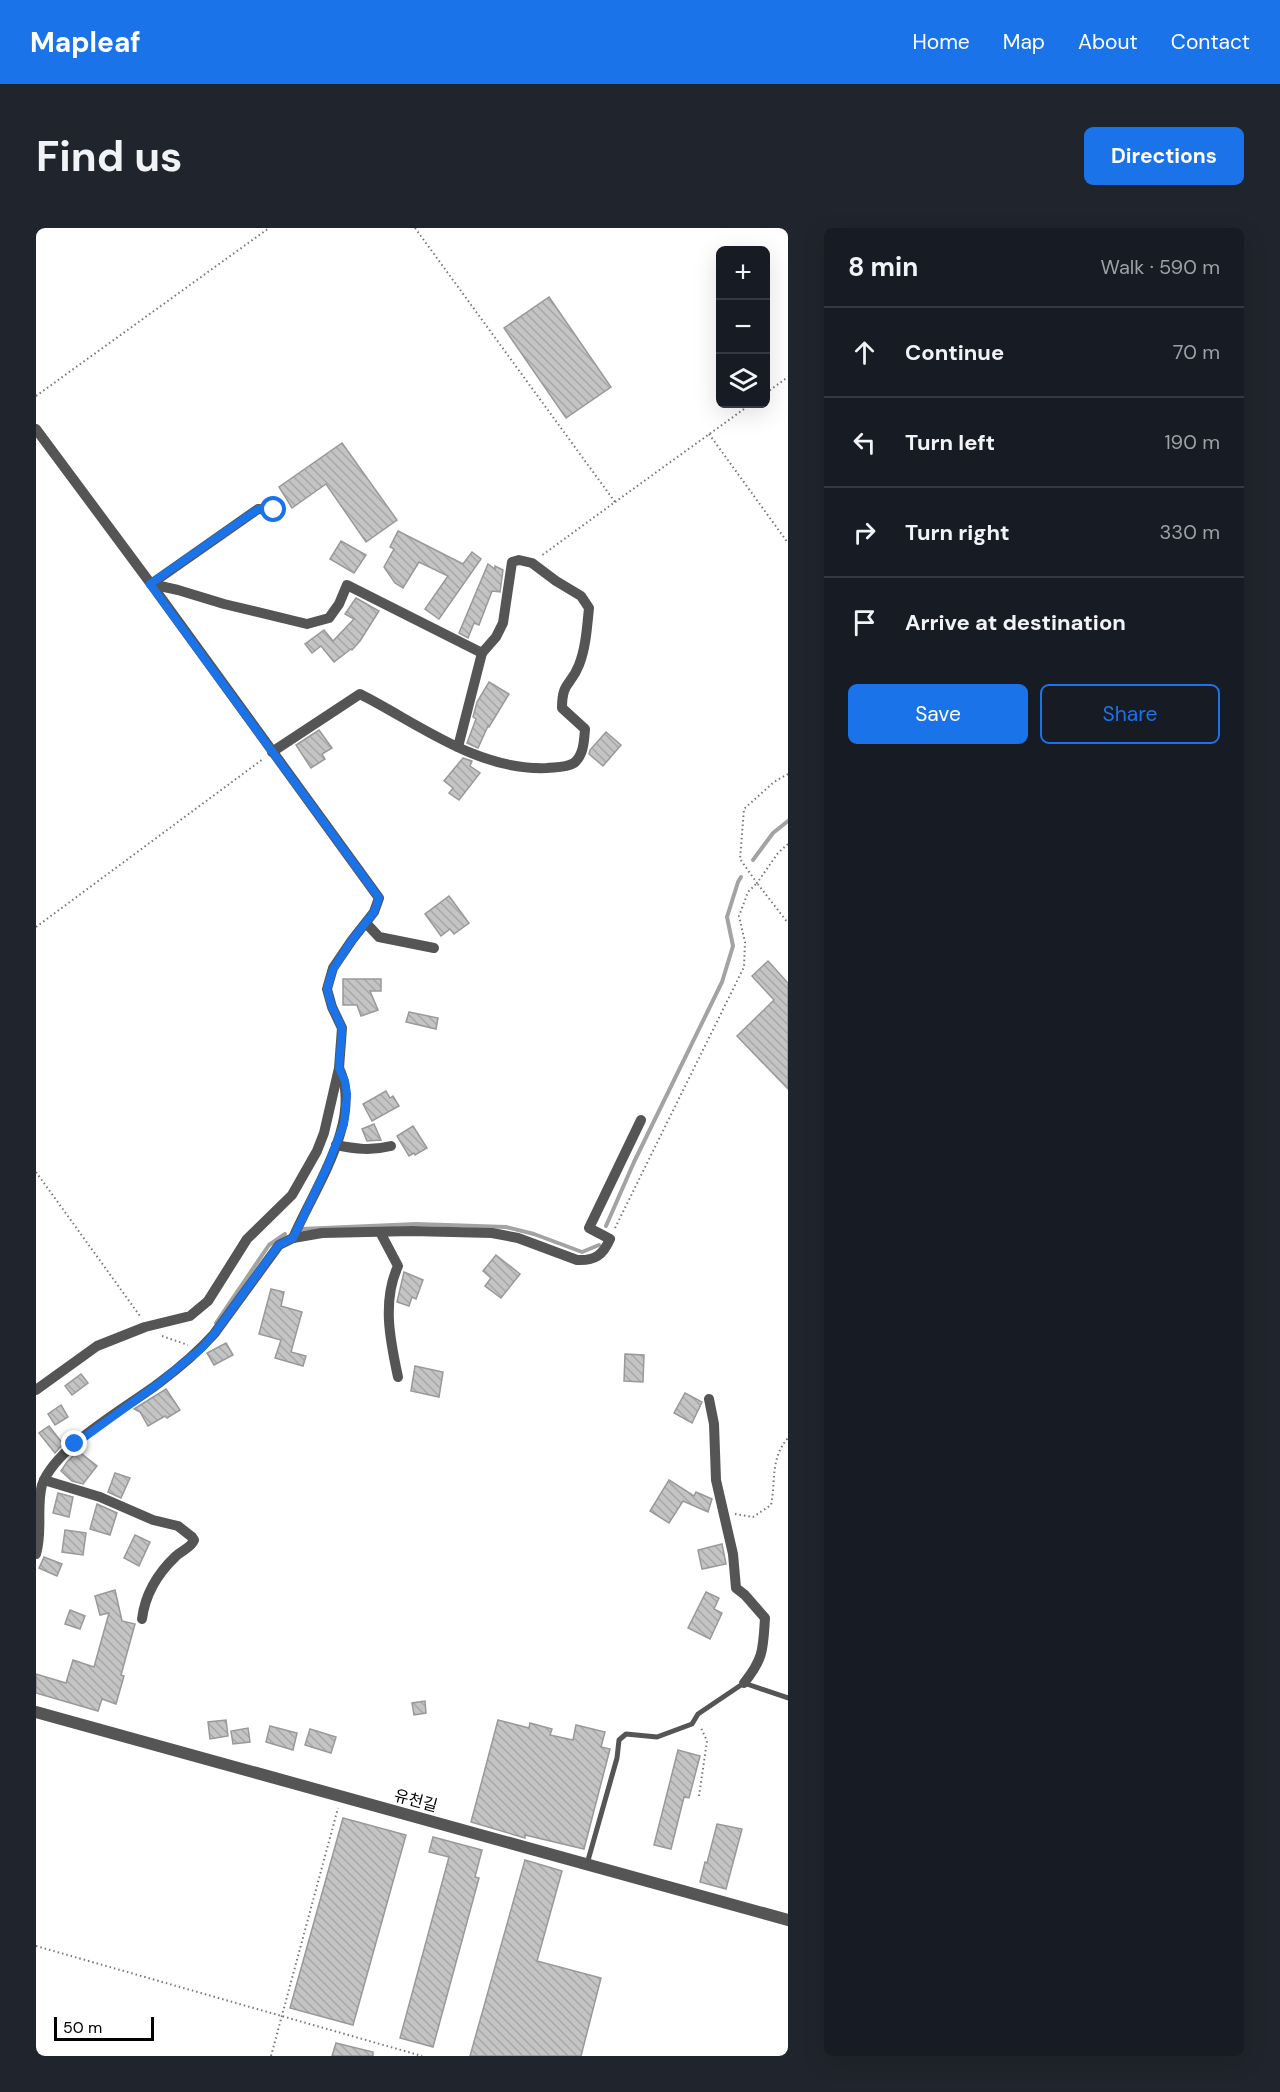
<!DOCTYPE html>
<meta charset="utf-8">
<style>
:root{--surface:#171b24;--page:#20242c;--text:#f1f3f6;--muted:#9ea1a6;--line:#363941;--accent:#1a73e8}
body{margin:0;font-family:"DM Sans","Noto Sans KR",sans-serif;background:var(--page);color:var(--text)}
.controls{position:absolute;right:18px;top:18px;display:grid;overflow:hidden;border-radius:9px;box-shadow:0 6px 24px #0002}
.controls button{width:54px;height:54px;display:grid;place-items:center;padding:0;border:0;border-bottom:2px solid var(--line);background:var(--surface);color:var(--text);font:30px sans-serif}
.scale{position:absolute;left:18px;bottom:15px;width:100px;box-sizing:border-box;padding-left:6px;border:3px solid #000;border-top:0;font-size:16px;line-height:21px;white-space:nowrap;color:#000;-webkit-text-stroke:4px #fff;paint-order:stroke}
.stop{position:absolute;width:18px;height:18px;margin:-14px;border:4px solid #1a73e8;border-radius:50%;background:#fff}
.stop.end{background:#1a73e8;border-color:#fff;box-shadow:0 2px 6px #0008}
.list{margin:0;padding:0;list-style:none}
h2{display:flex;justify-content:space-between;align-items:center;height:78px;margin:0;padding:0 24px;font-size:26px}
h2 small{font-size:20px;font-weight:400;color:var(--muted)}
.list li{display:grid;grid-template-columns:39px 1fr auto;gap:18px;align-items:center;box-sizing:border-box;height:90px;padding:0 24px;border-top:2px solid var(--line)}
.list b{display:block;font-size:22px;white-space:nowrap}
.list em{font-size:20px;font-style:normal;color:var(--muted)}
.actions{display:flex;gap:12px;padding:18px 24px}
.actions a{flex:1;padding:14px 0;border:2px solid var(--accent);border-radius:9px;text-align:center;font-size:21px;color:var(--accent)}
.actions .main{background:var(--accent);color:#fff}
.icon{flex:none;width:33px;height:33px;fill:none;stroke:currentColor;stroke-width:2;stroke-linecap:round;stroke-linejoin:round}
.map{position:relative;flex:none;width:752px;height:1828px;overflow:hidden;border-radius:9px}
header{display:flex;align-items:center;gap:36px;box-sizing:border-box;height:84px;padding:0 30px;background:var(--accent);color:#fff}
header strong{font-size:28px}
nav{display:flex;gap:33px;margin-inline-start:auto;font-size:21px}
.intro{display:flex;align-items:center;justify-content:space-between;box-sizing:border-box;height:144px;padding:0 36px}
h1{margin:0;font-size:42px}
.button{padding:15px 27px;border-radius:9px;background:var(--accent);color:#fff;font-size:21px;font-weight:700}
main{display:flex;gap:36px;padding:0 36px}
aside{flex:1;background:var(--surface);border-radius:9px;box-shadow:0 6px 24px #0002}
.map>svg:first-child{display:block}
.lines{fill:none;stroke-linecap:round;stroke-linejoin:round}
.stream{stroke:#a3a3a3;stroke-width:4}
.building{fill:url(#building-back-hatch);stroke:#999;stroke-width:1.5}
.path{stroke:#777;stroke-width:2;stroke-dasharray:1.5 3;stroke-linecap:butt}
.service{stroke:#555;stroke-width:5}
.minor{stroke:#555;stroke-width:10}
.tertiary{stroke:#555;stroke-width:12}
.route{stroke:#1a73e8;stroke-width:8}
.labels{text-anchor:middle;stroke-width:4.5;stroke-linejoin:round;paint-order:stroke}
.street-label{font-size:16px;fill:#000;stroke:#fff}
</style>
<header>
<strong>Mapleaf</strong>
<nav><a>Home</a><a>Map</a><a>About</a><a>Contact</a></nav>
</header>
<div class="intro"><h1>Find us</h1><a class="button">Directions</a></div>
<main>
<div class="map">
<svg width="752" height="1828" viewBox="0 0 752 1828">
<defs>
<pattern id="building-back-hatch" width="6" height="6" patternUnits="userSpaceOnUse" patternTransform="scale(1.5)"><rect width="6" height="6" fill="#c4c4c4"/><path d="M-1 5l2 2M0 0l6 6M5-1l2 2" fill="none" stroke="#a7a7a7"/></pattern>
</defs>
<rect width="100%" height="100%" fill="#fff"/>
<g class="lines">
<g class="stream">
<path d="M717 632 737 605 752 593"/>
<path d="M570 998 598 934 686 754 697 718 691 689 702 654 705 649"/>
<path d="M265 1001 380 996 470 999 498 1006 546 1024 563 1017"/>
<path d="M180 1095 233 1017 249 1006"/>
</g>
</g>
<g class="building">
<path d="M513 69 575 159 530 190 468 100Z"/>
<path d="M306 215 361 292 330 314 290 256 256 280 243 259Z"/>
<path d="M362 303 427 336 436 324 445 331 403 391 389 381 412 348 383 334 367 360 359 355 348 339 358 321 354 319Z"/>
<path d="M305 313 330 327 318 345 294 331Z"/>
<path d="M452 336 459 341V338L467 342 464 364 456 363 443 397 438 395 432 410 423 405Z"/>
<path d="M320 370 343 383 324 413 316 422 315 421 298 434 285 418 276 425 269 416 288 402 297 413 318 391 309 386Z"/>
<path d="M453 454 473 466 453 499 452 498 442 520 431 515 440 491 437 489 441 474Z"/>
<path d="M283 502 296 520 286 526 289 531 275 540 260 517Z"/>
<path d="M570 504 585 517 567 538 553 526 554 522Z"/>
<path d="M427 530 436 533 434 538 444 545 423 572 413 565 417 560 408 553Z"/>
<path d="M413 668 433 695 418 706 414 701 405 708 389 686Z"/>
<path d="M732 733 752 755V861L701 808 738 772 716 748Z"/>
<path d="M307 751H345V763H334L342 782 325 788 321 777H307Z"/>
<path d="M373 784 402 790 400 801 370 794Z"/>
<path d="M350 863 354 870 357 868 363 878 336 893 327 876Z"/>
<path d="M338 896 345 912 331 913 326 901Z"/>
<path d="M377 898 391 920 379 927 378 925 373 928 361 908Z"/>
<path d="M460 1027 484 1046 465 1070 449 1058 455 1050 447 1043Z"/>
<path d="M368 1044 387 1052 380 1071 376 1069 373 1078 361 1074Z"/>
<path d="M235 1061 248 1064 245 1078 266 1084 255 1124 270 1128 267 1138 239 1130 245 1112 223 1106Z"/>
<path d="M190 1115 197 1127 178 1137 171 1125Z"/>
<path d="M589 1126 608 1127 607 1154 588 1153Z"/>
<path d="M379 1138 407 1144 403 1169 375 1163Z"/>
<path d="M45 1146 52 1155 36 1167 29 1158Z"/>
<path d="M130 1161 144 1182 131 1190 129 1188 112 1198 104 1184 98 1181Z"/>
<path d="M649 1165 666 1174 656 1195 638 1185Z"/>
<path d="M25 1177 32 1189 19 1197 12 1186Z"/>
<path d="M13 1198 27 1216 19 1225 3 1205Z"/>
<path d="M42 1223 61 1238 47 1256 36 1253 25 1243 31 1234Z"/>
<path d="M79 1245 94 1250 85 1270 72 1264Z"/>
<path d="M633 1252 658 1268 660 1264 676 1271 672 1284 647 1273 633 1295 614 1283Z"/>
<path d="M22 1265 37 1269 33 1289 17 1285Z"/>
<path d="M61 1276 81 1285 74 1307 54 1301Z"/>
<path d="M29 1302 50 1305 47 1327 26 1324Z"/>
<path d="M99 1307 114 1314 103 1338 88 1330Z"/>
<path d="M686 1316 690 1336 666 1341 662 1322Z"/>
<path d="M8 1329 26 1336 21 1348 3 1340Z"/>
<path d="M79 1362 86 1393 99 1396 85 1447 88 1448 80 1476 66 1471 62 1483 0 1465V1446L30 1455 37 1432 58 1439 73 1385 64 1387 59 1368Z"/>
<path d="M670 1364 683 1370 678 1381 686 1385 674 1411 652 1400Z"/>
<path d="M34 1382 49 1388 44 1401 29 1396Z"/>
<path d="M389 1473 390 1485 378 1487 376 1475Z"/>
<path d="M190 1492 192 1508 174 1511 172 1494Z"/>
<path d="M462 1492 493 1500 494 1495 516 1501 514 1507 537 1512 540 1497 569 1504 565 1519 574 1521 548 1621 489 1607V1610L435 1594Z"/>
<path d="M234 1498 261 1505 257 1522 230 1514Z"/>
<path d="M212 1500 214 1514 197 1516 195 1503Z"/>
<path d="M274 1501 300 1509 295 1525 269 1517Z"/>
<path d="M642 1522 664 1528 653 1570 648 1569 635 1621 618 1617Z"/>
<path d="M307 1590 370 1607 317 1797 254 1780Z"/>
<path d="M681 1596 706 1601 690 1661 664 1654 669 1634 671 1635Z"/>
<path d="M397 1609 446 1622 439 1649 443 1650 397 1819 364 1810 413 1629 393 1624Z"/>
<path d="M489 1632 526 1643 501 1733 565 1750 545 1828H434Z"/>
<path d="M300 1815 337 1824V1828H296Z"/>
</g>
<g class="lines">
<g class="path">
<path d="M379 0 579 274 505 328"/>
<path d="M730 165 752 149"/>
<path d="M0 168 233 0"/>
<path d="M673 206 752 315"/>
<path d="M579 274 715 176"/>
<path d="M752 546 738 554 708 581 704 631 721 655 742 625 752 616"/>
<path d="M0 699 227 531"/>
<path d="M0 944 104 1088"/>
<path d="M579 1000 708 739 709 714 703 688 712 664 721 655 752 695"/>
<path d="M126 1108 152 1117"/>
<path d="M699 1286 717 1289 735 1277C740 1252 734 1231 752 1210"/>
<path d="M663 1568 671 1513 665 1500"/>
<path d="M0 1718 386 1828"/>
<path d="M235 1828 302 1580"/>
</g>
<path class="service" d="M551 1636 581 1530 583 1512 590 1506 621 1509 656 1496 662 1486 708 1455 752 1470"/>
<g class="minor">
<path d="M0 201 115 356 222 281 238 282"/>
<path d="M422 519 446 425"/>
<path d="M330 695 343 709 398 720"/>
<path d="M300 917C319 921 335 923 355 918"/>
<path d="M344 1004 362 1038C346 1073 354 1112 362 1149"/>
<path d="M257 1010C277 962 328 892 303 840"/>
<path d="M0 1162 61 1118 109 1099 154 1088 172 1073 211 1011 256 967 281 923 288 905 303 840 306 800 296 779 291 761 297 740 316 712 338 684 343 670 115 356 142 362 188 376 271 396 293 390 303 376 311 357 446 425 460 409 467 395 476 334 483 332 496 335 520 353 545 368 553 380C551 399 550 419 543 437 535 458 526 453 526 480L549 501C548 512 548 527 538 535 530 540 519 539 511 540 442 543 383 496 324 466L236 524"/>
<path d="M673 1171 678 1196 680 1252 697 1326 700 1360 709 1367 729 1390C727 1421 728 1430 708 1455"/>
<path d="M8 1252 64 1269 117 1292 142 1298 156 1309 158 1312C155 1320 146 1322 140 1328 122 1345 109 1367 106 1391"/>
<path d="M0 1326C7 1303 0 1279 6 1257 19 1219 90 1180 123 1155 143 1140 161 1125 178 1106L243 1017 257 1010 286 1005 376 1003 456 1005 482 1010 541 1032C559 1033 567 1027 574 1011L553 1000 605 892"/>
</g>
<path class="tertiary" d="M0 1484 752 1692"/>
</g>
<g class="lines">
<path class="route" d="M39 1216 122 1156 166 1120 178 1106 236 1026 243 1017 257 1010 291 939 308 896 311 866 309 853 303 840 306 800 296 779 291 761 297 741 316 712 338 684 343 670 114 356 222 281 238 282"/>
</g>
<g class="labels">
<g class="street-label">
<text transform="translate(380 1572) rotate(15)" y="6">유천길</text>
</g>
</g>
</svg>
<div class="controls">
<button>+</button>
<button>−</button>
<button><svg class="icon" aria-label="layers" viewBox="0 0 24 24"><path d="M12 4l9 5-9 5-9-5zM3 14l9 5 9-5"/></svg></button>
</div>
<div class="scale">50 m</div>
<div class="stop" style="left:238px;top:282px"></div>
<div class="stop end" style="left:39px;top:1216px"></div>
</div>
<aside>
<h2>8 min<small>Walk · 590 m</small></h2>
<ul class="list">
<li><svg class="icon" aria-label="ahead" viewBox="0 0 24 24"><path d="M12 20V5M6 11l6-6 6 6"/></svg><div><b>Continue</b></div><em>70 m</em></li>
<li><svg class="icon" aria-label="left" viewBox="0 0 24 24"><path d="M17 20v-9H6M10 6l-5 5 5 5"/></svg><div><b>Turn left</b></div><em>190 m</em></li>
<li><svg class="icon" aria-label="right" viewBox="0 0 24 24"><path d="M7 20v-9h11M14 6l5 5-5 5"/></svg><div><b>Turn right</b></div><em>330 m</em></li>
<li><svg class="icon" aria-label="arrive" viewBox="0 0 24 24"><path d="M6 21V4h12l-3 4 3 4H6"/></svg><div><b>Arrive at destination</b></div></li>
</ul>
<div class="actions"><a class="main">Save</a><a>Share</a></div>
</aside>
</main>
